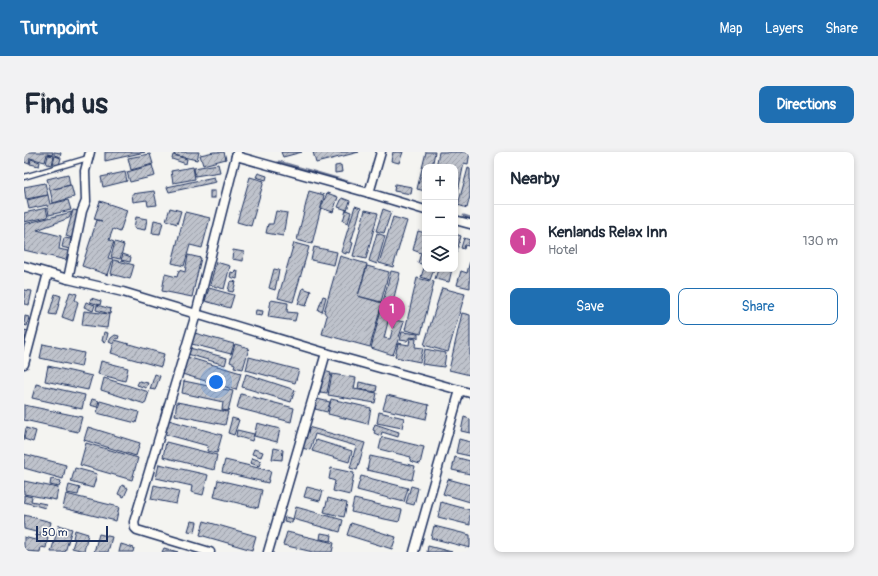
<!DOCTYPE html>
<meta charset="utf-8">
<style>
:root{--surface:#fff;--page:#f2f2f3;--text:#1f2937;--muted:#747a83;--line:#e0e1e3;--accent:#1f6fb2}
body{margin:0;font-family:Pangolin,sans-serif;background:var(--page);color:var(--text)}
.controls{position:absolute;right:12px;top:12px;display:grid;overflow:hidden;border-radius:8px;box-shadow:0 2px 6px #0003}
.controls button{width:36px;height:36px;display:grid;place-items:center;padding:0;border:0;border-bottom:1px solid var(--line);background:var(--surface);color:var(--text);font:20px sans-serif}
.scale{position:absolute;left:12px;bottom:10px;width:72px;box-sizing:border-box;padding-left:4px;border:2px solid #1b2f5e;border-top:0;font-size:11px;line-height:14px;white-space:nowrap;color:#1b2f5e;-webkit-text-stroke:3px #fdfcf7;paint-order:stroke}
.you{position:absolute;left:192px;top:230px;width:14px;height:14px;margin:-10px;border:3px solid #fff;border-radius:50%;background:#1a73e8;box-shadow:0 0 0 6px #1a73e833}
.badge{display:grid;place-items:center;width:26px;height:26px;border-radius:50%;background:var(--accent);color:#fff;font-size:13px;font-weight:700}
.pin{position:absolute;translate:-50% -33px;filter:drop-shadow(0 1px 2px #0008)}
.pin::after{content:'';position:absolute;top:21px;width:14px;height:12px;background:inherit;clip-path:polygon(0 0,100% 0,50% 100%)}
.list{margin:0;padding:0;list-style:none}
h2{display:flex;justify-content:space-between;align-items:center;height:52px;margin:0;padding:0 16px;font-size:17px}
h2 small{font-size:13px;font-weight:400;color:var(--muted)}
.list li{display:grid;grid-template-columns:26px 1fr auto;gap:12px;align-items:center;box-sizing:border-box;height:72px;padding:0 16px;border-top:1px solid var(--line)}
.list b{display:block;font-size:15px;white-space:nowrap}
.list p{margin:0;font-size:13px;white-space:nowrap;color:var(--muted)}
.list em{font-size:13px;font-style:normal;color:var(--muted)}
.actions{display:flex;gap:8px;padding:12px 16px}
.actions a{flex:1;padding:9px 0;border:1px solid var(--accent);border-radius:8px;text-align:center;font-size:14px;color:var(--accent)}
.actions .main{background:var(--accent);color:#fff}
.icon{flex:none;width:22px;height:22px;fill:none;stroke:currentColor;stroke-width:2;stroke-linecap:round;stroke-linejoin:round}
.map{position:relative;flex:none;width:446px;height:400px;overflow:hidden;border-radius:8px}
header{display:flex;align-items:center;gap:24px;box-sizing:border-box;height:56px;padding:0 20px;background:var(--accent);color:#fff}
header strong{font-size:19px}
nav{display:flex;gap:22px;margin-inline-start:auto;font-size:14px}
.intro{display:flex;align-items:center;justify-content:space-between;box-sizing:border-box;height:96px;padding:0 24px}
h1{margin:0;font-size:28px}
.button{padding:10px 18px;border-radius:8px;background:var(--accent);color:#fff;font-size:14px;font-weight:700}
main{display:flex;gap:24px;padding:0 24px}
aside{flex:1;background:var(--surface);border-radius:8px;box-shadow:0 2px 6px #0003}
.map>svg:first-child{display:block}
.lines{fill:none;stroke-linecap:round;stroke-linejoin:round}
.stream{stroke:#717c98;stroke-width:3}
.building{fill:url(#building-hatch);stroke:#1b2f5e}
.service-casing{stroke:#1b2f5e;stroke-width:7}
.minor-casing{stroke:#1b2f5e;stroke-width:11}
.service{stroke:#fdfcf7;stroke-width:4}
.minor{stroke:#fdfcf7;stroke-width:8}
</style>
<header>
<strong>Turnpoint</strong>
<nav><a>Map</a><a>Layers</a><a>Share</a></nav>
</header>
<div class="intro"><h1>Find us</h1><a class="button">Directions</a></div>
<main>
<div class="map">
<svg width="446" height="400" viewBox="0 0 446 400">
<defs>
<pattern id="building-hatch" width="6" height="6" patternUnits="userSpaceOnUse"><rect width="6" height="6" fill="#bfc3cc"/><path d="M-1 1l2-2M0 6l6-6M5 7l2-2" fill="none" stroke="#9a9fa9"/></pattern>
</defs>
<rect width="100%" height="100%" fill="#f4f4f1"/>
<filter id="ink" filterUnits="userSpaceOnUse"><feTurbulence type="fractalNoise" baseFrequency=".025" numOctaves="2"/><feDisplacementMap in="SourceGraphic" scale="8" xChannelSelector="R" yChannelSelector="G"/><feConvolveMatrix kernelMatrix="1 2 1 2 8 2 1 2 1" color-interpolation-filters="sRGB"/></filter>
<g filter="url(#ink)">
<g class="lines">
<g class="stream">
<path d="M255 10 334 33"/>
<path d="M440 64 446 66"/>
</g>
</g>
<g class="building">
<path d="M0 0H29L28 3 23 2 21 10 6 6 5 12 0 10Z"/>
<path d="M30 0 37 1 36 5 30 3Z"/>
<path d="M81 0H121L81 9Z"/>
<path d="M151 0H175L173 8 150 3Z"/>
<path d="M190 0H200L202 7 179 13 176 3Z"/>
<path d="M257 0H278L259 5Z"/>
<path d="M289 0H335L292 11Z"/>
<path d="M369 0H379L375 11 367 9Z"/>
<path d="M402 0H411L408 15H401V39L393 37Z"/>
<path d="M415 0H446L444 12 440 11 433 44H431V15H412Z"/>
<path d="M126 2 129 12 107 18 104 6Z"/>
<path d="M24 3 30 4 28 13 22 12Z"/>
<path d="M149 3 163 7 162 12 148 7Z"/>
<path d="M31 4 37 6 35 13 29 12Z"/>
<path d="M7 7 16 10 15 14 6 12Z"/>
<path d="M194 12 196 20 171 24 170 16Z"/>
<path d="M128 13 131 24 106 30 103 20Z"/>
<path d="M317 13 318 20 311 21V14Z"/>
<path d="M169 15 171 27 149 31 147 19Z"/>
<path d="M444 16 446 17V44L443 56 434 53Z"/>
<path d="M101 20 103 29 79 35 77 25Z"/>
<path d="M234 21 243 24 242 28 232 25Z"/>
<path d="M44 22 46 33 26 38 23 27Z"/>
<path d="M190 25 192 30 145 40 143 35Z"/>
<path d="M226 25 240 29 227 74 213 70Z"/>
<path d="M21 31 24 43 2 47 0 35Z"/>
<path d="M371 32 388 35 387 42 370 39Z"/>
<path d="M47 33 50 45 29 51 26 38Z"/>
<path d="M130 39 133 53 124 54 123 48 109 50 108 42Z"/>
<rect x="186" y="39" width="5" height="7"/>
<path d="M285 39 300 43 288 92 273 88Z"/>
<path d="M303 41 314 45 309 60 297 56Z"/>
<path d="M24 43 26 52 44 48 47 58 25 63 23 53 5 57 3 48Z"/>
<path d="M318 46 326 49 323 58 314 55Z"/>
<path d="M76 49 103 58 96 80 89 77 85 88 90 90 84 106 89 107 84 123 58 114 73 68 78 69 70 67Z"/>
<path d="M331 54 337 56 327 90 329 91 326 101 322 100V102L317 100Z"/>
<path d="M22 56 24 65 0 70V61Z"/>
<path d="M146 56 157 59 153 72 142 68Z"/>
<path d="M359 57 367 60 360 81 352 79Z"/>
<path d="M49 58 55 59 48 86 42 84Z"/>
<path d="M322 58 327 60 324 71 319 69Z"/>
<path d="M341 58 354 61 342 107 329 104Z"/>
<path d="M252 59 263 61 259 84 242 81 244 72H249Z"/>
<path d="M48 60 45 66 13 78 37 84 35 97 44 99 42 108 0 98V72Z"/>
<path d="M161 60 186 66 178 96 166 93 160 114 148 111Z"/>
<path d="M112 65 123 67 121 78 110 76Z"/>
<path d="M369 65 383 69 369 115 355 111Z"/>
<path d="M130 68 139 70 136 82 128 81Z"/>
<path d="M394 79 401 81V113L394 111 397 101 389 98Z"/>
<path d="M353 81 361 84 353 112 345 109Z"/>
<path d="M431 82 437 84 431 106Z"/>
<path d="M40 86 47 87 45 97 38 95Z"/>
<path d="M440 86 446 88 444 94 441 93 440 97 437 96Z"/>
<path d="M91 90 100 93 96 107 87 105Z"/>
<path d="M270 91 285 95 269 150 254 146Z"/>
<path d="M290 95 313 100 310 113 287 108Z"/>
<path d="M209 98 220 100 219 109 208 107Z"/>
<path d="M99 102 107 105 106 110 97 108Z"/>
<path d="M164 103 177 106 168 145 138 139 141 122 153 125 155 118 161 120Z"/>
<path d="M316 104 343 112 334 144 358 151 346 195 298 182 303 164 300 160Z"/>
<path d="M90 108 110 113 106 127 87 122Z"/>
<path d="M446 109V136L433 133 437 119 443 121Z"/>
<path d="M192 110 206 114 200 137 186 133Z"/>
<path d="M401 113V117H410L406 128 397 125Z"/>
<path d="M343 114 365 120 357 150 334 144Z"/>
<path d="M250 117 255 118 251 138 245 136Z"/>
<path d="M414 117H428L425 130 411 127Z"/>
<path d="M211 118 214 119 213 127 206 125 207 120 210 121Z"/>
<path d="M367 119 376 121 360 186 366 187 371 168 380 170 369 203 347 196Z"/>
<path d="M393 126 410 130 397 182 381 178Z"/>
<path d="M209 129 212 130 209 140 204 139 206 130Z"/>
<path d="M185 136 210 143 206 156 181 149Z"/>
<path d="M279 136 287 139 282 154 274 152Z"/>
<path d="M418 136 441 142 424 200 400 193Z"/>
<path d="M0 138 8 139 5 153 0 152Z"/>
<path d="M46 140 53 142 51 148 54 150 49 169 38 165Z"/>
<path d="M31 142 37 144 32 163 25 162Z"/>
<path d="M299 144 302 145 298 160 294 158Z"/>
<path d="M67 146 77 149 76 153 66 150Z"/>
<path d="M247 148 264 151 263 160 273 161 271 169 244 165Z"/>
<path d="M62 150 71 153 69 159 60 155Z"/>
<path d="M73 153 87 157 86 162 72 158Z"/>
<path d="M232 158 239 159 238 164 231 163Z"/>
<path d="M60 159 85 162 83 176 58 173Z"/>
<path d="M438 161 446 163V223L425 218Z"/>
<path d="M1 164 5 165 3 174 0 173Z"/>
<path d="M0 178 4 179 0 192Z"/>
<path d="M80 180 84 181 82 190 78 189Z"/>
<path d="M167 180 210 192 207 202 164 191Z"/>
<path d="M378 180 394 182V186L386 185 383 189 376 188Z"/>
<path d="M91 183 95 184 94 187 92 186 89 192 85 190 87 186Z"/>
<path d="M386 186 392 187 391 195 399 196 396 210 371 205 374 191 385 193Z"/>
<path d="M91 188 140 202 137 215 87 201Z"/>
<path d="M19 192 60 201 57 215 16 206Z"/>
<path d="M211 192 225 196 219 217 210 215 211 212 206 210Z"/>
<path d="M162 195 203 206 201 213 160 201Z"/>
<path d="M401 197 422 201 420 215 398 212Z"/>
<path d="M163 205 217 221 212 238 158 222Z"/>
<path d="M225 205 275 218 271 231 222 218Z"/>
<path d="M77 209 104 216 101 229 74 222Z"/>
<path d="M24 214 68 224 64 238 21 229Z"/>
<path d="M300 219 307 221 303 241 296 240Z"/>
<path d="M131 222 136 224 131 238 126 237Z"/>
<path d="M222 222 271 238 267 250 218 235Z"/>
<path d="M308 222 332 226 330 237 353 241 351 251 304 243Z"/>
<path d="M80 226 125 240 121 252 77 238Z"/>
<path d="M115 229 124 231 122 236 113 233Z"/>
<path d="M160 229 209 239 204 259 198 258 199 250 158 241Z"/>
<path d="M335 230 353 234 352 240 334 237Z"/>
<path d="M12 232 61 243 58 257 8 246Z"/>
<path d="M217 242 270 256 267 270 213 256Z"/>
<path d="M363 243 405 253 402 267 359 257Z"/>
<path d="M68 247 75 249 73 255 66 253Z"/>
<path d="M293 247 306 250 303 260 291 257Z"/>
<path d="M307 247 347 256 344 272 304 262Z"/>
<path d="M76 249 115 260 112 271 73 261Z"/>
<path d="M153 250 204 260 201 273 151 263Z"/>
<path d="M0 253 58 265 54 280 0 268Z"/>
<path d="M355 260 380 266 378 276 353 271Z"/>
<path d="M440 265 446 267V281L437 279Z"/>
<path d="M208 266 215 268 210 283 204 281Z"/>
<path d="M141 267 198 283 193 301 183 299 184 294 137 281Z"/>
<path d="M233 271 256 277 253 290 230 284Z"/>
<path d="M351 272 375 280 374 285 358 280 357 284 350 281 351 279 349 278Z"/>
<path d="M64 275 116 291 112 304 60 288Z"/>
<path d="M284 275 341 291 333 318 326 316 332 294 291 282 286 298 278 296Z"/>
<path d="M2 276 12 279 9 290 0 287Z"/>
<path d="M213 278 230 282 228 289 212 284Z"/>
<path d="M358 285 400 295 396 312 386 309 387 305 355 297Z"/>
<path d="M435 287 446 290V304L432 301Z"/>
<path d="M292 288 328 299 325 310 288 299Z"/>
<path d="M142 290 193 303 190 318 139 305Z"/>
<path d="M62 291 114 306 108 328 56 313Z"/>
<path d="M250 296 259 298 258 308 248 307Z"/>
<path d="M230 297 239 300 237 305 228 302Z"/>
<path d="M0 302 42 313 39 327 0 316Z"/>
<path d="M346 304 391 314 388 328 343 318Z"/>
<path d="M431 305 446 309V322L428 318Z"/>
<path d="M228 306 237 309 235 314 226 311Z"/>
<path d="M201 308 247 319 244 331 198 320Z"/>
<path d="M135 312 184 323 179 343 167 340 168 334 132 326Z"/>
<path d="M51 316 73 322 69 336 47 330Z"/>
<path d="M307 316 330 321 326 343 309 339 311 329 305 327Z"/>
<path d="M337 324 384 336 380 350 333 338Z"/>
<path d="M27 327 37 329 35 335 26 333Z"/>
<path d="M424 327 446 333V350L419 342Z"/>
<path d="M194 328 238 338 234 356 190 345Z"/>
<path d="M0 329 34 336 32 348 0 342Z"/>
<path d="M45 333 56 336 54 343 43 341Z"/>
<path d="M98 333 104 336 100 345 94 342Z"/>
<path d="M130 333 155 339 152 352 127 347Z"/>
<path d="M387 334 394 336 390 353 382 351Z"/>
<path d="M283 335 299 339 296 349 280 345Z"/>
<path d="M42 342 95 355 92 369 39 356Z"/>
<path d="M0 343 8 345 7 349 22 352 21 356 0 350Z"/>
<path d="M304 346 323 351 320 365 300 360Z"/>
<path d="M330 347 378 358 375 370 327 360Z"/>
<path d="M417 350 446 358V373L414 365Z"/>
<path d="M272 355 319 368 316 380 269 367Z"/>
<path d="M0 363 27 370 24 383 0 377Z"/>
<path d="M261 365 269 367 268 371 260 369Z"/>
<path d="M167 369 173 370 171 380 164 379Z"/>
<path d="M180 369 232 384 228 398 176 383Z"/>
<path d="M327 371 372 385 368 397 323 383Z"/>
<path d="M35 373 48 377 41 400H27Z"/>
<path d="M410 374 446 383V396L407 386Z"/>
<path d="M51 378 64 382 60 399 48 396 51 387 49 386Z"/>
<path d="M263 380 310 391 308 400H289L259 393Z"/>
<path d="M297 381 308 383 307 389 296 387Z"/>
<path d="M75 382 88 385 84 400H70Z"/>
<path d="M12 383 24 385 22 396 17 395 16 400 0 399V385L11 388Z"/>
<path d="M97 392 110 396 109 400H95Z"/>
<path d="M404 394 428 400H403Z"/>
<path d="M140 396 154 400H138Z"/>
</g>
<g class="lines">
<defs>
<path id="service" d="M0 25 64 6"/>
<g id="minor">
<path d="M213 1 212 4 345 41 401 58"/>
<path d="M345 41 357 0"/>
<path d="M431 68 446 72"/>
<path d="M0 114 44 127 99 140 302 201 446 241"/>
<path d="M44 127 58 59 62 49 61 19 66 0"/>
<path d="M0 212 24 121"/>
<path d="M186 400 113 378 111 376 110 370 172 162 212 4"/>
<path d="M244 400 302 201"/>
<path d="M390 400 436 238"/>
</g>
</defs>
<use href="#service" class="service-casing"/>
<use href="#minor" class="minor-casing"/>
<use href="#service" class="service"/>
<use href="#minor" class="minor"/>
</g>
</g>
</svg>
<div class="controls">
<button>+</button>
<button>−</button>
<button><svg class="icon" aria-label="layers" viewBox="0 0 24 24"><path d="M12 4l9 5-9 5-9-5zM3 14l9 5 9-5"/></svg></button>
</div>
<div class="scale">50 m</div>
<div class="you"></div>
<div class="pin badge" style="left:368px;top:177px;background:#d1479c">1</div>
</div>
<aside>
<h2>Nearby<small></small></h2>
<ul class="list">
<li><span class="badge" style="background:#d1479c">1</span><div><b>Kenlands Relax Inn</b><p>Hotel</p></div><em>130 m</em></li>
</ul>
<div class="actions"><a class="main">Save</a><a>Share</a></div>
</aside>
</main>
